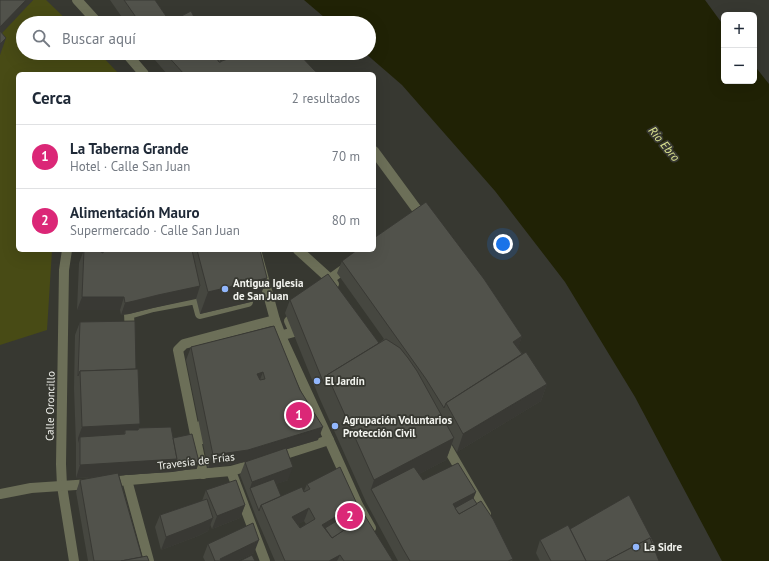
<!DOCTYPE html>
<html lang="es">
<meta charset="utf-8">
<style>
:root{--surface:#fff;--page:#f2f2f3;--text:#1f2937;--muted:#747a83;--line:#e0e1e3;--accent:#db2777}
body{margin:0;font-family:"PT Sans",sans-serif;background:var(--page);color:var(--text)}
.controls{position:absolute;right:12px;top:12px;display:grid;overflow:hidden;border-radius:6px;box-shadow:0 4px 16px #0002}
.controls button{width:36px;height:36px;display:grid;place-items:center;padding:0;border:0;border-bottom:1px solid var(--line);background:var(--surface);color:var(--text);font:20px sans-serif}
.you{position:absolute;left:503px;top:244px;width:14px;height:14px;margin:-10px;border:3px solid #fff;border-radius:50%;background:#1a73e8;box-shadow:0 0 0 6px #1a73e833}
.badge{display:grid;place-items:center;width:26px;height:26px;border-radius:50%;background:var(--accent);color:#fff;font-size:13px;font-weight:700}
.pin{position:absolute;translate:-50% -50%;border:2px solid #fff;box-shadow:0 1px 4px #0006}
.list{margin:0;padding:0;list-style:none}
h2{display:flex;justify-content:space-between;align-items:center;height:52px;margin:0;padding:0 16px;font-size:17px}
h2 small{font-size:13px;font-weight:400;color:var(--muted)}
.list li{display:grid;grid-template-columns:26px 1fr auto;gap:12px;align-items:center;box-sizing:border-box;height:64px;padding:0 16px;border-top:1px solid var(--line)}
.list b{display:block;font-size:15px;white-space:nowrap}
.list p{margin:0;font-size:13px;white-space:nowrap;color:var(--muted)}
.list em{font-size:13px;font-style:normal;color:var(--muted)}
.icon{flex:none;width:22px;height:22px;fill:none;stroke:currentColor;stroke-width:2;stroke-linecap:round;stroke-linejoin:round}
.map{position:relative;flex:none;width:769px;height:561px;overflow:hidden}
.search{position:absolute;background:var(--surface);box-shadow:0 4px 16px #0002;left:16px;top:16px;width:360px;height:44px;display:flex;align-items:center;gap:10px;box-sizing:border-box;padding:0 14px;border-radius:22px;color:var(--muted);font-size:15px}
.panel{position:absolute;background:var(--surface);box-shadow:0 4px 16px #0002;left:16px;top:72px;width:360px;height:180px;border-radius:6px}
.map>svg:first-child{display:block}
.green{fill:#484b15}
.water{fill:#202205}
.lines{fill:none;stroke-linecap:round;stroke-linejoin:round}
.minor{stroke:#6c6f58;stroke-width:10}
.wall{fill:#464740;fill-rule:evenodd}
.shaded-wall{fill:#393934}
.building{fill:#51524b;stroke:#393934;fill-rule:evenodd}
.poi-dot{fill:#92b7fd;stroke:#373831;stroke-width:1.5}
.labels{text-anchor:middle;stroke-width:3.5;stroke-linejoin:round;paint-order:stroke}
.poi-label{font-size:11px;font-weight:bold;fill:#f3f4ef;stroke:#373831;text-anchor:start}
.street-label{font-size:11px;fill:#f3f4ef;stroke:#373831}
.water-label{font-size:12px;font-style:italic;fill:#dde590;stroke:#373831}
</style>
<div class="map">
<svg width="769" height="561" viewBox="0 0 769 561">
<rect width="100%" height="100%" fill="#373831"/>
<path class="green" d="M33 0H46L70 23H23V53H99L119 74H18V250H52L47 330 0 345V35Z"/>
<path class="water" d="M304 0H705L724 26V81H754V65L769 84V561H722L635 397 565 282 495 191 402 85 365 53H369V23H331Z"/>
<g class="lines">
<g class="minor">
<path d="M77 0 98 23"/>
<path d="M126 53 144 74"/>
<path d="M374 151 421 215 417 217"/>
<path d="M67 250 64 270 61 464 62 486 74 561"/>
<path d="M298 250 330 279 334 284"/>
<path d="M322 288 330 279 371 250"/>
<path d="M275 320 281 336 329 440 358 505 371 528"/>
<path d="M130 334 129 314 153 307 196 299 200 314 248 302"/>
<path d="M265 340 294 332 289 321"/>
<path d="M443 440 486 514"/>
<path d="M180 443 202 439 200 426"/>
<path d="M276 457 329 440"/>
<path d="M231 471 265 561"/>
<path d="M203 474 178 350 184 344 275 320 256 250"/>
<path d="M127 480 149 561"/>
<path d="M107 482 231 471 255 464"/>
<path d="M0 494 31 488 91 484"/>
</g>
</g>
<g class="wall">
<path d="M110 0H155L170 22 197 23H126Z"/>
<path d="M149 53H217L221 62 303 53 302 58 314 70 319 74H167Z"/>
<path d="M84 250 103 253 104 250H260L259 300 200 314 196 298 153 308 129 314 121 315 120 310H77L79 263Z"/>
<path d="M342 261 522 336 518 348 547 384 541 401 457 452 452 444 446 460 419 474 423 480 476 492 473 498 513 559 512 561H398L366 502 319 397 285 313 290 300 379 343 384 339 337 273Z"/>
<path d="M80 322 136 369 139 428 173 438 197 468 172 472 119 475 142 557 149 561H88L76 492 80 480 95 477 76 478V445L74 388 75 335Z"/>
<path d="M274 326 318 440 287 449 288 480 276 484 281 496 304 491 307 484 355 510 393 561H275L256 517 240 475 245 462 251 460 244 462 208 468 186 360 191 347ZM304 521 306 524 300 528 298 524Z"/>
<path d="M206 490 245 505 240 518 212 529 210 524 208 531 198 536 161 550 155 527 160 515 202 501Z"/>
<path d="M570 529 655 545 654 548 659 561H540L536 553 540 540Z"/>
<path d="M208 544 254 553 237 561H205L203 557Z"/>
</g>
<g class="shaded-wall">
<path d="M26 0H33L0 35V27Z"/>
<path d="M6 38 0 55V44Z"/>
<path d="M267 278 259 300 200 314 208 292Z"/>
<path d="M200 286 196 299 153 308 129 314 121 315 125 303 158 295Z"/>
<path d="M82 297H124L120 310H77Z"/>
<path d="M522 336 518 349 513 342Z"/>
<path d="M263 372 258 385 257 374Z"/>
<path d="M547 384 541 401 457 452 463 434Z"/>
<path d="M140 424 134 442 125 434V430L121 443 80 437 78 443V438L82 427Z"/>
<path d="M323 427 318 440 244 462 208 468 213 455Z"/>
<path d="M454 438 446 460 375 497 371 489 374 480Z"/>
<path d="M177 459 199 462 197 468 172 472 76 478 80 465Z"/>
<path d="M293 467 288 480 252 493 250 488 252 482Z"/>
<path d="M476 492 471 505 453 514V504Z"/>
<path d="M357 504 352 517 323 534 322 525Z"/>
<path d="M245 505 240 518 212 529 217 516Z"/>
<path d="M309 508 304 521 288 530 292 517Z"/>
<path d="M213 518 208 531 198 536 161 550 166 537Z"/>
<path d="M259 540 254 553 237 561H219L220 559Z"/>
<path d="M340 555 337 561H329Z"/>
</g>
<g class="building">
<path d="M0 0H26L0 27Z"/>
<path d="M124 0H155L170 22 191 11 197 23H140Z"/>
<path d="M0 31 6 38 0 44Z"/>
<path d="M165 53H214L219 62 245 53H298L314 70 319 74H184Z"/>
<path d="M214 53H217L221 62H219Z"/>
<path d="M298 53H303L300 56Z"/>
<path d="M426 202 484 279 522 336 513 342 522 354 446 403 444 408 426 379 342 261 357 250H374V238Z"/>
<path d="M84 250H97L103 253 104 250H192L200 286 158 295 134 301 125 303 124 297H82Z"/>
<path d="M197 250H260L267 278 208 292Z"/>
<path d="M328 274 379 343 327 375 324 384 290 300Z"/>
<path d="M135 321 136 369 80 371 78 376 80 322Z"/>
<path d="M274 326 300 390 323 427 248 450 213 455 191 347ZM263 372 265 379 260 380 257 374Z"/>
<path d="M386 339 400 348 408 358 417 371 454 438 374 480 327 375Z"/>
<path d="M526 352 547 384 463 434 446 403Z"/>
<path d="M138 369 140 424 82 427 80 371Z"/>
<path d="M171 427 177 459 80 465V437L125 434V430H138L139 428Z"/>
<path d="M192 434 199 462 175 465 177 459 173 438Z"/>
<path d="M286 448 293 467 252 482 245 462Z"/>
<path d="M458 463 476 492 453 504 459 514 481 501 493 519 513 559 508 561H410L403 549 371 489 414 467 423 480Z"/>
<path d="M340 467 357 504 322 525 332 538 365 516 393 561H344L340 555 329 561H285L261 505 302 487 304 492 310 489 307 484ZM309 508 315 519 300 528 292 517Z"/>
<path d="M118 473 142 557 121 561H94L80 480Z"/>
<path d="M274 479 281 496 261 505 259 511 250 488Z"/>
<path d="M236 480 245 505 217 516 206 490Z"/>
<path d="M629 495 655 545 653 546 650 538 606 561H586L570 529Z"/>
<path d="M473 498 477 504 459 514 455 508Z"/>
<path d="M207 499 213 518 202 523 166 537 160 515Z"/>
<path d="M355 510 361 519 332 538 325 528Z"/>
<path d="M253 523 259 540 220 559 221 561H214H215L208 544Z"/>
<path d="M568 525 586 561H551L540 540Z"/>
<path d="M650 538 659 561H606Z"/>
<path d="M252 555 255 561H240Z"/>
<path d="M147 556 149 561H121Z"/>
</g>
<g class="poi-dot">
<circle cx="225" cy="289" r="4"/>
<circle cx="317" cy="381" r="4"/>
<circle cx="335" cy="426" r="4"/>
<circle cx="636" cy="547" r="4"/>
</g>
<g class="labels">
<g class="poi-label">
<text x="233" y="287">Antigua Iglesia<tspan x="233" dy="13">de San Juan</tspan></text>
<text x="325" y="385">El Jardín</text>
<text x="343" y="424">Agrupación Voluntarios<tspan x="343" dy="13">Protección Civil</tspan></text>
<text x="644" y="551">La Sidre</text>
</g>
<g class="street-label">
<text transform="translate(50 406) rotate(-89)" y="4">Calle Oroncillo</text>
<text transform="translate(196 461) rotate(-7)" y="4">Travesía de Frías</text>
</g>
<g class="water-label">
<text transform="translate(664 144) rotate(50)" y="4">Río Ebro</text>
</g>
</g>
</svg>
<div class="controls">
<button>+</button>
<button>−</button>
</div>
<div class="you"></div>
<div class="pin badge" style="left:299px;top:415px">1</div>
<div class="pin badge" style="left:350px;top:516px">2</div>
<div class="search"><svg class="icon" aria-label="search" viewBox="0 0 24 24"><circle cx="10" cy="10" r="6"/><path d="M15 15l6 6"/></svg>Buscar aquí</div>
<section class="panel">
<h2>Cerca<small>2 resultados</small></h2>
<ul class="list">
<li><span class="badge">1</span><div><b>La Taberna Grande</b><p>Hotel · Calle San Juan</p></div><em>70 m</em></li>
<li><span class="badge">2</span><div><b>Alimentación Mauro</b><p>Supermercado · Calle San Juan</p></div><em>80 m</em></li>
</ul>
</section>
</div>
